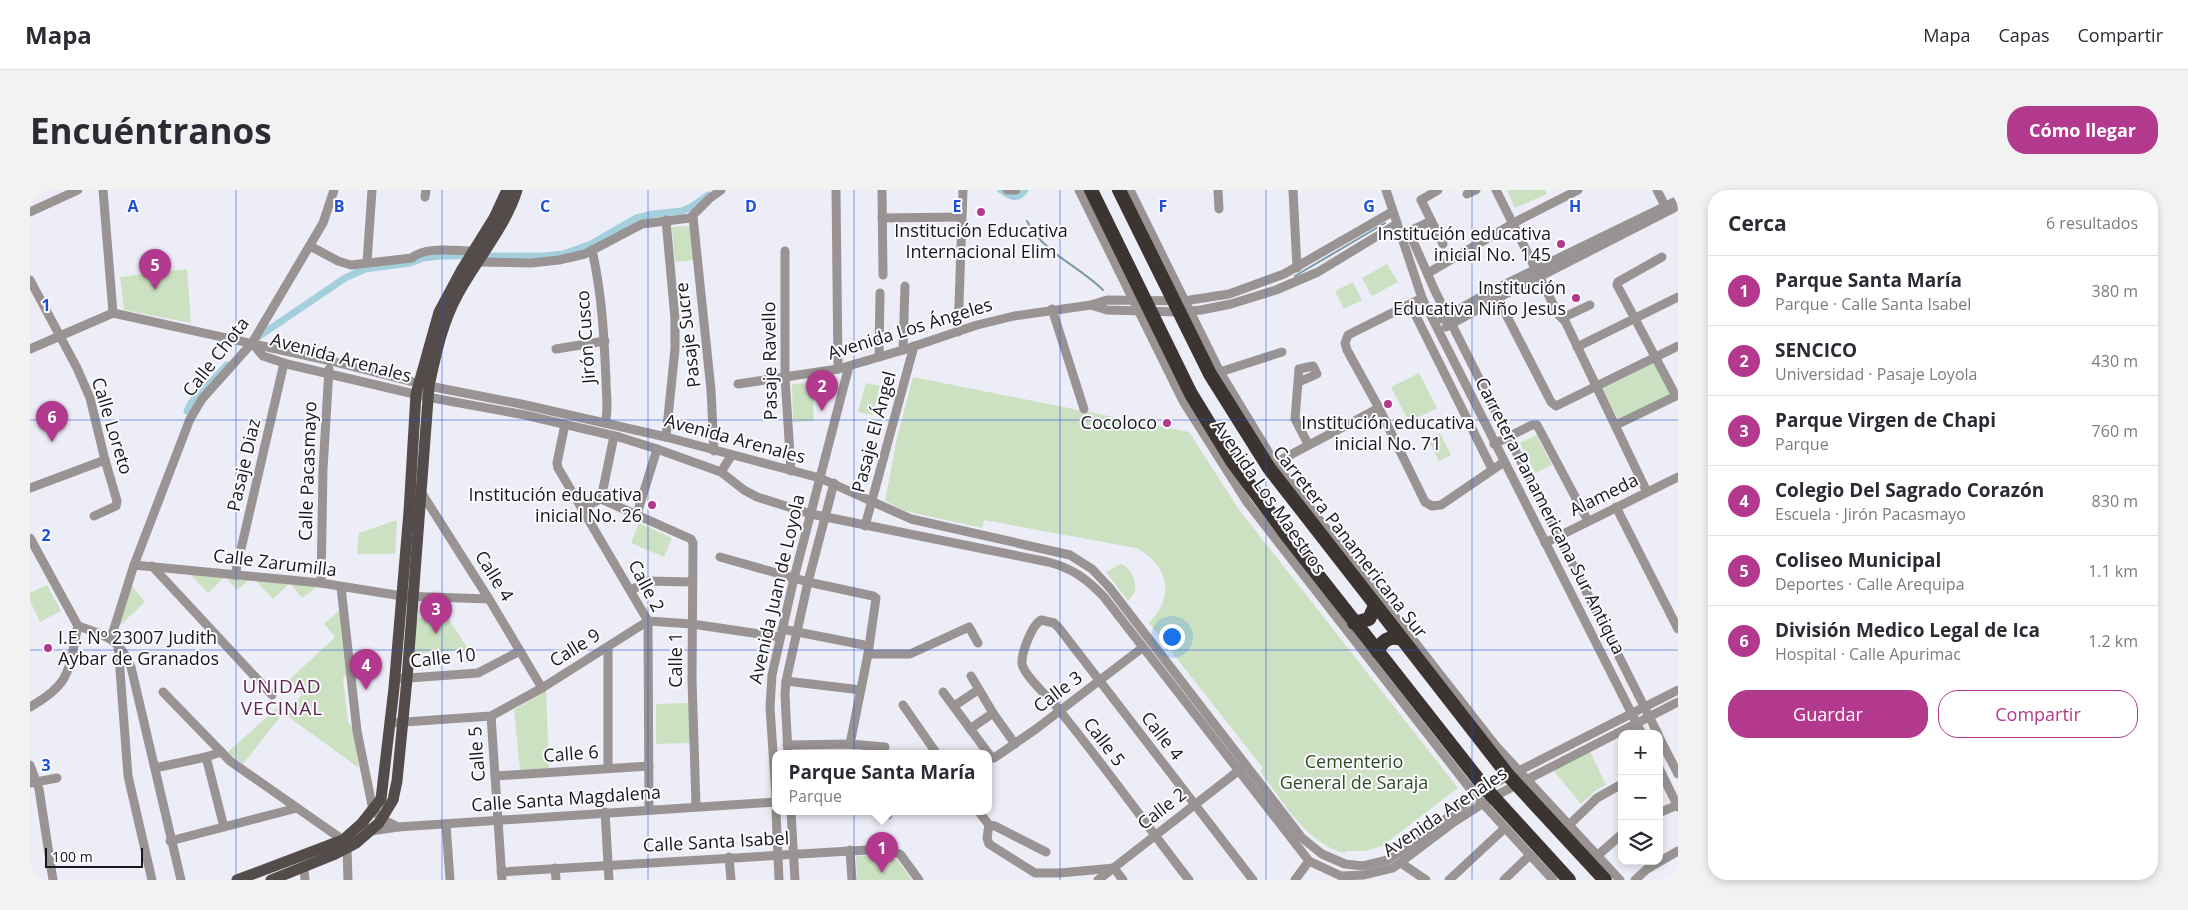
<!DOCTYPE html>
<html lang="es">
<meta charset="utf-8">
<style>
:root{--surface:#fff;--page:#f2f2f3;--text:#2b2b33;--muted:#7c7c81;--line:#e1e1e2;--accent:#b2398d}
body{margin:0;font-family:"Open Sans",sans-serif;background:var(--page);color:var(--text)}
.controls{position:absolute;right:15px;bottom:15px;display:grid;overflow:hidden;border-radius:10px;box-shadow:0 2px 8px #0003}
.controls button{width:45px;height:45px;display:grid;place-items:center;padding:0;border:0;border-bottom:1px solid var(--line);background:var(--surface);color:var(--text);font:25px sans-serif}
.scale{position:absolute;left:15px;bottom:12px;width:98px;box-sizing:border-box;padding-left:5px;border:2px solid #19191c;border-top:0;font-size:14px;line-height:18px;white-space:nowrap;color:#19191c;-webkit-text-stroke:4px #fbfbff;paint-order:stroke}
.you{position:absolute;left:1141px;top:446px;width:18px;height:18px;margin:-12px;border:4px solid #fff;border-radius:50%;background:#1a73e8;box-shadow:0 0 0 8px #1a73e833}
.badge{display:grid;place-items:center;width:32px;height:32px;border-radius:50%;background:var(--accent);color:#fff;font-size:16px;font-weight:700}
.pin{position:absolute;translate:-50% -41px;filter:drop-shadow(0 1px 2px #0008)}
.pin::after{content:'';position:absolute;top:26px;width:18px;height:15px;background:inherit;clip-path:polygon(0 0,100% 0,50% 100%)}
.popup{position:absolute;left:742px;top:560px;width:220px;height:65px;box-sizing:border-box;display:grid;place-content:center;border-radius:10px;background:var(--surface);filter:drop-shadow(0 1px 4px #0005);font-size:16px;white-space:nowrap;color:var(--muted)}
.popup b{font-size:19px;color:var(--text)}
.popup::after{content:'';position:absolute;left:50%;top:100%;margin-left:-10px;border:10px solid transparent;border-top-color:var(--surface)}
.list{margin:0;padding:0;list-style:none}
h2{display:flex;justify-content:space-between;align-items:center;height:65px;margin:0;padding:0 20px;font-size:21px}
h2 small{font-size:16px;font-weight:400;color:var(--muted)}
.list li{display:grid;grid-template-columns:32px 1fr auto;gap:15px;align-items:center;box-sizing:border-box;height:70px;padding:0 20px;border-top:1px solid var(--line)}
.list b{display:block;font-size:19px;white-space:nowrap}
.list p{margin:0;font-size:16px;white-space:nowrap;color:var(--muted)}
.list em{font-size:16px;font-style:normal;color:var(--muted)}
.actions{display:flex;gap:10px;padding:15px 20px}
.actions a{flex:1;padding:11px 0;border:1px solid var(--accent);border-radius:20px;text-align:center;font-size:18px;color:var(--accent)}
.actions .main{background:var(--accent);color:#fff}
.icon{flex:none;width:28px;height:28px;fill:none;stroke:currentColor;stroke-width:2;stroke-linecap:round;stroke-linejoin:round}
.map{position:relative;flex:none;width:1648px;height:690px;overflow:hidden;border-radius:20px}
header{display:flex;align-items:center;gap:30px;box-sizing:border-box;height:70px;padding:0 25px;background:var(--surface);border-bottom:1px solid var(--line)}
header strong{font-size:24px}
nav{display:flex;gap:28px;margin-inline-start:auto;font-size:18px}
.intro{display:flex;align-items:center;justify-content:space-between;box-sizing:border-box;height:120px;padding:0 30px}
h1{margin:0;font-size:35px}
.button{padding:12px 22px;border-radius:20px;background:var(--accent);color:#fff;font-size:18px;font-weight:700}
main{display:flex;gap:30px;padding:0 30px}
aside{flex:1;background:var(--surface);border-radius:20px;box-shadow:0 2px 8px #0003}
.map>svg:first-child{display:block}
.green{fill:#cbe1c2}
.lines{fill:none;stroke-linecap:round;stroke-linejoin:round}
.stream{stroke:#7a99a4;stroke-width:2}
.canal{stroke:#a4d0de;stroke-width:7}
.minor{stroke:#999493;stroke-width:9}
.major{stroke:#544c4a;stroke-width:11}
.highway{stroke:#3c3431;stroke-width:14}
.grid{fill:none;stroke:#1d4ed8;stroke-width:1;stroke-opacity:0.55}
.poi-dot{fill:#b2398d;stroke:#fbfbff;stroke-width:2}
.labels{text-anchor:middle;stroke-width:4;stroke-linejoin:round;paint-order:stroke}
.poi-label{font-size:18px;fill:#19191c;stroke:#fbfbff;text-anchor:end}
.street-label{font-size:18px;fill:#19191c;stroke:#fbfbff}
.park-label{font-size:18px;fill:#2e4c1f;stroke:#fbfbff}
.neighbourhood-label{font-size:19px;letter-spacing:1px;fill:#61264e;stroke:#fbfbff}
.grid-label{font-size:16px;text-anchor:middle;font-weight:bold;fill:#1d4ed8;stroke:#fbfbff;stroke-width:4;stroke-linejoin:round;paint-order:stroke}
</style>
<header>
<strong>Mapa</strong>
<nav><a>Mapa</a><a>Capas</a><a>Compartir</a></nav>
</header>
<div class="intro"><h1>Encuéntranos</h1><a class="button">Cómo llegar</a></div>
<main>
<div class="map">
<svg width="1648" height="690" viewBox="0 0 1648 690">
<rect width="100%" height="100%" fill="#ededf7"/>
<g class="green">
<path d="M1477 0H1515L1517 4 1485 18Z"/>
<path d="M661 36 664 70 645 72 642 37Z"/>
<path d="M1357 74 1368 92 1342 106 1332 88Z"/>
<path d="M157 79 161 133 94 120 90 87Z"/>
<path d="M1323 92 1332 110 1314 119 1305 101Z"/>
<path d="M1625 171 1642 204 1589 231 1572 198Z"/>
<path d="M1389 183 1407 218 1379 232 1361 197Z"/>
<path d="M883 187 1159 242 1210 321 1428 598 1352 656 1335 661H1315V663C1277 655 1252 610 1230 581L1233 578 1119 433C1145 407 1139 374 1106 358L954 330 952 338 875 321 855 311 867 248Z"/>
<path d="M782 193 784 231 763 232 762 194Z"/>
<path d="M836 193 850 196 843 225 828 222Z"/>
<path d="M1410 243 1421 265 1409 271 1398 249Z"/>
<path d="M1506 245 1522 275 1505 283 1490 253Z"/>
<path d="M367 330 365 364H327L329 343Z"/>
<path d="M609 333 642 348 634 367 601 353Z"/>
<path d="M1091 374C1102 378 1106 392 1105 402L1098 411 1076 382Z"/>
<path d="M160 384 220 389 207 400 195 387 178 403Z"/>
<path d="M225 390 288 396 272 408 260 393 243 409Z"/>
<path d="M100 394 115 412 88 437Z"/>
<path d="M17 395 31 421 10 432 0 411V403Z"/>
<path d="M309 421 316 484 313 489 318 532 323 538 329 578 253 523 213 574 198 562 248 517 253 523 272 505 259 490 305 447 294 434Z"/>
<path d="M384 428H418L438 459 382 464Z"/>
<path d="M516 500 519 578 490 580 484 520Z"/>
<path d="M659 513 661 553 626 554V514Z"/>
<path d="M1560 561 1576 595 1566 600 1551 614 1522 579Z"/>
<path d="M854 664 867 670 882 690H827L826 666Z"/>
</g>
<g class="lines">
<g class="stream">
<path d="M997 31C1014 64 1048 75 1073 100"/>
<path d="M1265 86 1355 33"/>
</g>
<g class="canal">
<path d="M971 0C980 6 987 11 995 0"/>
<path d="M225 149 315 88 335 79 380 73 393 68 411 66H513L533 64 561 54 606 28 623 24 652 21 661 17 678 5"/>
<path d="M157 221 161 213 197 175"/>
</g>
<g class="minor">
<path d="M73 0 83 123"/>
<path d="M806 0 808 179"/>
<path d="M852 0 853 85"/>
<path d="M977 0H986"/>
<path d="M1049 0 1153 211 1217 312 1445 605 1523 690"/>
<path d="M1100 0 1190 182 1245 273 1466 556 1590 690"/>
<path d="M1188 0 1189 19"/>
<path d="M1263 0 1267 78"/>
<path d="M1356 0 1392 108 1612 544"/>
<path d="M1408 0 1391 10 1413 54"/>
<path d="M1466 0 1528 124 1535 131 1617 302"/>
<path d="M1627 0 1637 20"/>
<path d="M1437 4 1446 0"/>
<path d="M395 7 396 0"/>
<path d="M0 22 48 0"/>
<path d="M663 27 681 200 684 261"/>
<path d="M852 28 931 27"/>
<path d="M1401 31 1382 40 1380 44 1405 101 1628 544"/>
<path d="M280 56 308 71 321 75 382 68C395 56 425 61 442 61"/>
<path d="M562 60C572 104 574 146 576 190 576 204 579 220 575 233"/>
<path d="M755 61V187L761 281"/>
<path d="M1632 67 1588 92 1587 95 1646 206"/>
<path d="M448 72 501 73 529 70 555 64 612 34 660 28 679 9 691 0"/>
<path d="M337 73 342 0"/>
<path d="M1398 83 1491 29 1548 0"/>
<path d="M0 90 47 178 60 208 75 270 87 311 86 316 64 326"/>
<path d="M1465 103 1521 212 1526 216 1648 156"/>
<path d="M1392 108 1318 145 1315 153 1317 160 1349 218 1395 312 1402 316 1411 315 1474 272"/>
<path d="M1380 114 1462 279"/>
<path d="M1061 115 1077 120 1148 122 1171 120 1201 114 1246 100 1288 82 1367 34"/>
<path d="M1022 119 1054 219"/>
<path d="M1532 128 1560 115"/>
<path d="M1412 129 1463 100 1648 10"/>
<path d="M1416 137 1468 108 1644 18"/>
<path d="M928 142 933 0"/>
<path d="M222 153 233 166 257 174 397 207 495 225 589 247 627 259 691 282 714 300 727 307 781 324 1018 372C1042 378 1057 389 1074 407L1279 671 1311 686 1334 685 1363 678 1424 632 1463 607 1648 512"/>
<path d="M1547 157 1648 107"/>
<path d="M0 159 83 123 301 171 399 196 491 214 636 247 790 288 881 329 1040 365 1062 379 1079 397 1272 648 1292 664 1315 674 1333 676 1358 670 1420 626 1455 598 1648 500"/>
<path d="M526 159 575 151"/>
<path d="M873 160 875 96"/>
<path d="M849 167 850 103"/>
<path d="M1190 182 1252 162"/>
<path d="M1269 192 1287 184 1283 176 1269 179 1265 229 1278 254"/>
<path d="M708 194 808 179 873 160 947 135 984 126 1061 115 1077 110 1154 111 1199 104 1254 84 1362 22"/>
<path d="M535 234 527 273 528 278 618 431 619 619"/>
<path d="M1586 235 1648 205"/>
<path d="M636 247 645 159V129L636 30"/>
<path d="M1464 254 1502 235H1507L1558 331"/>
<path d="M1245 273 1349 218"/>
<path d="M691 282 701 266"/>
<path d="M0 298 75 270"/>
<path d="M389 302H391L459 409 512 498"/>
<path d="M571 309 584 246"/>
<path d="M1586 317 1648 439"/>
<path d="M552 318 571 309 661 349 663 353 662 490 666 616"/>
<path d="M607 324 627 259"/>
<path d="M835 336 884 156"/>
<path d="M0 348 48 436"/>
<path d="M1515 353 1648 287"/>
<path d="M690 367 778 392 843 406 846 408 838 464 820 554"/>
<path d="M104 375 291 393 372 406 459 409"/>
<path d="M122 376 242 505"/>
<path d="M205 385 254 173"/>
<path d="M291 393 293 279 299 179"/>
<path d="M311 397 327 541 343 620 352 629 368 637"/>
<path d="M601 400 619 391 661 392"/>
<path d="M48 436C76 446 89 448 101 477L151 690"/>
<path d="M752 439 839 456"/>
<path d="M81 448 104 375 160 229 172 209 222 153 293 33 304 0"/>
<path d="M88 454 98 586 122 690"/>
<path d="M838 464H880L939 437 948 453"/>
<path d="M941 486 963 523 985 554"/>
<path d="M365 489 448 483 490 461"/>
<path d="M756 491 831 500"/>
<path d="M133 502 200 571 313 650"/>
<path d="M913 502 961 567 964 568 1006 539 1112 458"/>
<path d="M873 515 907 564"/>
<path d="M924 516 948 500"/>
<path d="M0 517C42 493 38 481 48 436"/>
<path d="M461 526 472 690"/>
<path d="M360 533 461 526 512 498 618 431 662 434 750 447"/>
<path d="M940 539 963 523"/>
<path d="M1629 547 1648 584"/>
<path d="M757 555 820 554 855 557"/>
<path d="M758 564 755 505 756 491 778 392 804 293"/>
<path d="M176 567 194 637"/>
<path d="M0 575 9 599 23 690"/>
<path d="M125 578 176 567 191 562"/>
<path d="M578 578V457"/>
<path d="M1629 578 1648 617"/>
<path d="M465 586 619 576"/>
<path d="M0 593 27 588"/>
<path d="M746 607 740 517 742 485 764 388 819 176"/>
<path d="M575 622 579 690"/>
<path d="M746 622 749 690"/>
<path d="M761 622 765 690"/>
<path d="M949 622 959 635 965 636 1016 662"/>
<path d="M1629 623 1647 615"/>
<path d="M858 625V622"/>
<path d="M416 634 420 690"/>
<path d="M959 635 957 648 959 654 1005 683H1030L1084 678 1093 690"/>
<path d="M1539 635 1567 608 1592 594"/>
<path d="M338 638 341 641 368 637 746 612"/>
<path d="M140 651 267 618"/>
<path d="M317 658 318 690"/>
<path d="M820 660 822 690"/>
<path d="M1567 666 1592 644"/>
<path d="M699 667 701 690"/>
<path d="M1371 673 1396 690"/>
<path d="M274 677 275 690"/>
<path d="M525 678 526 690"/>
<path d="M471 682 854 659 870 664 889 690"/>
<path d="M1068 690 1212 578"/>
<path d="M1159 690C1114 632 1072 572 1025 515 1017 506 994 485 992 474 991 463 1002 435 1011 430L1024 433 1029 438 1223 690"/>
<path d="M1265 690 1279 671"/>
<path d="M1419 690 1475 638"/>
<path d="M1474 690 1500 665"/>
<path d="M1605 690 1617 679 1648 661"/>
</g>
<g class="major">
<path d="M207 690 313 650 332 633 351 609 364 498 379 322 386 204 409 122 431 81 464 28 477 0"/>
<path d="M241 690 303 665 326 653 349 633 363 610 367 591 377 489 399 196C406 164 412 133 428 104 447 69 475 38 487 0"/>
</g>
<g class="highway">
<path d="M1061 0 1161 204 1202 271 1258 347 1455 598 1539 690"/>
<path d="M1089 0 1180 184 1239 278 1478 585 1575 690"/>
<path d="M1324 433 1339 429 1345 416"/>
<path d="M1348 462C1351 451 1360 445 1371 449"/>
</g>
</g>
<path class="grid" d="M206 0V690M412 0V690M618 0V690M824 0V690M1030 0V690M1236 0V690M1442 0V690M0 230H1648M0 460H1648"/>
<g class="poi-dot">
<circle cx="951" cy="22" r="5"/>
<circle cx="1531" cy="54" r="5"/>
<circle cx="1546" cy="108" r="5"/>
<circle cx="1358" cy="214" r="5"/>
<circle cx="1137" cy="233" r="5"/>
<circle cx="622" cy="315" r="5"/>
<circle cx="18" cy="458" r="5"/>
</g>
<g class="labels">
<g class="poi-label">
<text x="951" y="47" text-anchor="middle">Institución Educativa<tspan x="951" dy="21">Internacional Elim</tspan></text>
<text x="1521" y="50">Institución educativa<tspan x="1521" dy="21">inicial No. 145</tspan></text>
<text x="1536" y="104">Institución<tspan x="1536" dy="21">Educativa Niño Jesus</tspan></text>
<text x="1127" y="239">Cocoloco</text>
<text x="1358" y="239" text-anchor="middle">Institución educativa<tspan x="1358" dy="21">inicial No. 71</tspan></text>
<text x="612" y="311">Institución educativa<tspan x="612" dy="21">inicial No. 26</tspan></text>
<text x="28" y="454" text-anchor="start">I.E. Nº 23007 Judith<tspan x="28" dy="21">Aybar de Granados</tspan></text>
</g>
<g class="street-label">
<text transform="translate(880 139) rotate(-17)" y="6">Avenida Los Ángeles</text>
<text transform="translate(658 145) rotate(-97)" y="6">Pasaje Sucre</text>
<text transform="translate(556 147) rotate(-94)" y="6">Jirón Cusco</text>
<text transform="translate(186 167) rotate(-52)" y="6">Calle Chota</text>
<text transform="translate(311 168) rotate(15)" y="6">Avenida Arenales</text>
<text transform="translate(740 171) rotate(-91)" y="6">Pasaje Ravello</text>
<text transform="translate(82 236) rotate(73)" y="6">Calle Loreto</text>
<text transform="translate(844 242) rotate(-75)" y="6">Pasaje El Ángel</text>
<text transform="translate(705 249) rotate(15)" y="6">Avenida Arenales</text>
<text transform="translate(214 275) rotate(-77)" y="6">Pasaje Diaz</text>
<text transform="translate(278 281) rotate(-88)" y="6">Calle Pacasmayo</text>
<text transform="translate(1574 305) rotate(-26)" y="6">Alameda</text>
<text transform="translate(1239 307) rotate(55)" y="6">Avenida Los Maestros</text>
<text transform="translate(1520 326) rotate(63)" y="6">Carretera Panamericana Sur Antiqua</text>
<text transform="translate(1320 352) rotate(52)" y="6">Carretera Panamericana Sur</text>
<text transform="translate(245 373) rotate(7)" y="6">Calle Zarumilla</text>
<text transform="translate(464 386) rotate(58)" y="6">Calle 4</text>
<text transform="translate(616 396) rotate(62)" y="6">Calle 2</text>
<text transform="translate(747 399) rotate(-77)" y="6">Avenida Juan de Loyola</text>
<text transform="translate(545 458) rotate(-32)" y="6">Calle 9</text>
<text transform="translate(413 468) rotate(-6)" y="6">Calle 10</text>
<text transform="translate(646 470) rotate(-90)" y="6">Calle 1</text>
<text transform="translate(1028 502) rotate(-37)" y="6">Calle 3</text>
<text transform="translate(1132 546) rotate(52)" y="6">Calle 4</text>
<text transform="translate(1074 552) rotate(53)" y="6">Calle 5</text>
<text transform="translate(447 564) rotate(-94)" y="6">Calle 5</text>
<text transform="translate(541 564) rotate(-4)" y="6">Calle 6</text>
<text transform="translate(536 609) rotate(-4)" y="6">Calle Santa Magdalena</text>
<text transform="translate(1132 619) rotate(-38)" y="6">Calle 2</text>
<text transform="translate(1415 622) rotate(-34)" y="6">Avenida Arenales</text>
<text transform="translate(686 652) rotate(-3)" y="6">Calle Santa Isabel</text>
</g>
<g class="park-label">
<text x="1324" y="578">Cementerio<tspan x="1324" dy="21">General de Saraja</tspan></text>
</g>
<g class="neighbourhood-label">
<text x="252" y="503">UNIDAD<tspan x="252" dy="22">VECINAL</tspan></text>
</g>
</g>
<g class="grid-label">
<text x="103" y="22">A</text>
<text x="309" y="22">B</text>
<text x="515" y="22">C</text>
<text x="721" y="22">D</text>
<text x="927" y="22">E</text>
<text x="1133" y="22">F</text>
<text x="1339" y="22">G</text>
<text x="1545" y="22">H</text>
<text x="16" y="121">1</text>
<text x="16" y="351">2</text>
<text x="16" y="581">3</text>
</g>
</svg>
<div class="controls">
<button>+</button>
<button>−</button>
<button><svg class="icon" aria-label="layers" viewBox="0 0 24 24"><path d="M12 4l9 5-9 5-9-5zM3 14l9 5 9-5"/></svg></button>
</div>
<div class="scale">100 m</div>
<div class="you"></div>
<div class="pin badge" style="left:852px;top:683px">1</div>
<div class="popup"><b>Parque Santa María</b>Parque</div>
<div class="pin badge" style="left:792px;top:221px">2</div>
<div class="pin badge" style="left:406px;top:444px">3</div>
<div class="pin badge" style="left:336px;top:500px">4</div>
<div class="pin badge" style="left:125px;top:100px">5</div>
<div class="pin badge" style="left:22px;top:252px">6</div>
</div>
<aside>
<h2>Cerca<small>6 resultados</small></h2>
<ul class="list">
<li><span class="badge">1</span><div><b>Parque Santa María</b><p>Parque · Calle Santa Isabel</p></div><em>380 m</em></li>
<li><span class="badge">2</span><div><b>SENCICO</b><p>Universidad · Pasaje Loyola</p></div><em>430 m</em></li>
<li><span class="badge">3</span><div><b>Parque Virgen de Chapi</b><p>Parque</p></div><em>760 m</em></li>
<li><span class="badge">4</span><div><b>Colegio Del Sagrado Corazón</b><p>Escuela · Jirón Pacasmayo</p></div><em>830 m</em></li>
<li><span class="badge">5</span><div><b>Coliseo Municipal</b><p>Deportes · Calle Arequipa</p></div><em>1.1 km</em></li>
<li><span class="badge">6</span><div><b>División Medico Legal de Ica</b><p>Hospital · Calle Apurimac</p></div><em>1.2 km</em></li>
</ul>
<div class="actions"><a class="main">Guardar</a><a>Compartir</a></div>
</aside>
</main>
